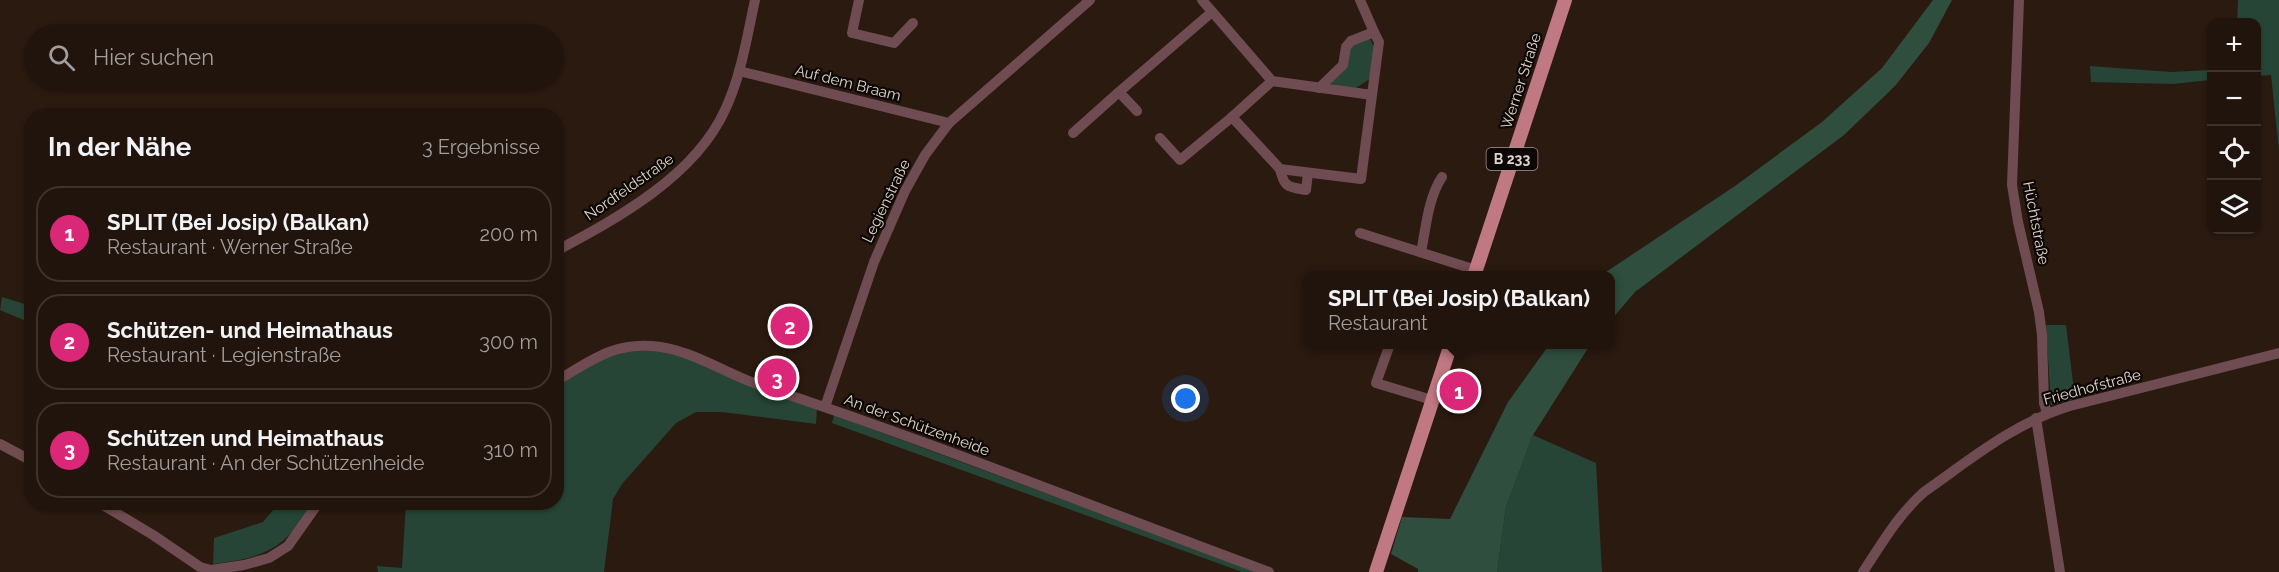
<!DOCTYPE html>
<html lang="de">
<meta charset="utf-8">
<style>
:root{--surface:#20140c;--page:#2d211a;--text:#f1f3f6;--muted:#a29e9d;--line:#3d332d;--accent:#db2777}
body{margin:0;font-family:Raleway,sans-serif;background:var(--page);color:var(--text)}
.controls{position:absolute;right:18px;top:18px;display:grid;overflow:hidden;border-radius:12px;box-shadow:0 2px 4px #0004}
.controls button{width:54px;height:54px;display:grid;place-items:center;padding:0;border:0;border-bottom:2px solid var(--line);background:var(--surface);color:var(--text);font:30px sans-serif}
.you{position:absolute;left:1186px;top:399px;width:21px;height:21px;margin:-15px;border:4px solid #fff;border-radius:50%;background:#1a73e8;box-shadow:0 0 0 9px #1a73e833}
.badge{display:grid;place-items:center;width:39px;height:39px;border-radius:50%;background:var(--accent);color:#fff;font-size:20px;font-weight:700}
.pin{position:absolute;translate:-50% -50%;border:3px solid #fff;box-shadow:0 2px 6px #0006}
.popup{position:absolute;left:1303px;top:271px;width:312px;height:78px;box-sizing:border-box;display:grid;place-content:center;border-radius:12px;background:var(--surface);filter:drop-shadow(0 2px 4px #0005);font-size:20px;white-space:nowrap;color:var(--muted)}
.popup b{font-size:22px;color:var(--text)}
.popup::after{content:'';position:absolute;left:50%;top:100%;margin-left:-12px;border:12px solid transparent;border-top-color:var(--surface)}
.list{margin:0;padding:0;list-style:none}
h2{display:flex;justify-content:space-between;align-items:center;height:78px;margin:0;padding:0 24px;font-size:26px}
h2 small{font-size:20px;font-weight:400;color:var(--muted)}
.list li{display:grid;grid-template-columns:39px 1fr auto;gap:18px;align-items:center;box-sizing:border-box;height:96px;margin:0 12px 12px;padding:0 12px;border:2px solid var(--line);border-radius:24px}
.list b{display:block;font-size:22px;white-space:nowrap}
.list p{margin:0;font-size:20px;white-space:nowrap;color:var(--muted)}
.list em{font-size:20px;font-style:normal;color:var(--muted)}
.icon{flex:none;width:33px;height:33px;fill:none;stroke:currentColor;stroke-width:2;stroke-linecap:round;stroke-linejoin:round}
.map{position:relative;flex:none;width:2279px;height:572px;overflow:hidden}
.search{position:absolute;background:var(--surface);box-shadow:0 2px 4px #0004;left:24px;top:24px;width:540px;height:66px;display:flex;align-items:center;gap:15px;box-sizing:border-box;padding:0 21px;border-radius:33px;color:var(--muted);font-size:22px}
.panel{position:absolute;background:var(--surface);box-shadow:0 2px 4px #0004;left:24px;top:108px;width:540px;height:402px;border-radius:24px}
.map>svg:first-child{display:block}
.green{fill:#264536}
.forest{fill:#2f4e3e}
.lines{fill:none;stroke-linecap:round;stroke-linejoin:round}
.minor{stroke:#6f4c51;stroke-width:10}
.major{stroke:#c07883;stroke-width:14}
.labels{text-anchor:middle;stroke-width:4.5;stroke-linejoin:round;paint-order:stroke}
.shield{fill:#0d0704;stroke:#a19791;stroke-width:1.5}
.shield-label{font-size:14px;font-weight:bold;fill:#e0d5ce}
.street-label{font-size:15px;fill:#e0d5ce;stroke:#0d0704}
</style>
<div class="map">
<svg width="2279" height="572" viewBox="0 0 2279 572">
<rect width="100%" height="100%" fill="#2a1a10"/>
<g class="green">
<path d="M2238 0H2279V151L2271 75 2257 76 2256 22H2237Z"/>
<path d="M1369 37 1375 49 1371 78 1353 90 1329 83 1348 48Z"/>
<path d="M2090 66 2171 72 2211 70V80L2173 84 2091 82Z"/>
<path d="M2 297 31 306V323L0 310Z"/>
<path d="M2046 325H2066L2075 399 2051 405Z"/>
<path d="M632 350 674 352 817 407 816 424 722 412H696L676 423 622 484 613 499 604 572H378L377 566 402 568 406 503 556 502 557 386 603 359Z"/>
<path d="M834 415 1259 572H1242L832 423Z"/>
<path d="M1533 435 1596 463 1602 572H1497L1506 507Z"/>
<path d="M279 503H313C286 548 265 558 213 564L214 538 263 522Z"/>
</g>
<g class="forest">
<path d="M1933 0H1952L1929 43 1895 86 1844 135 1635 292 1611 320 1610 276 1604 275 1606 272 1735 186 1822 122 1882 68Z"/>
<path d="M1549 345H1590L1533 435 1506 507 1497 572H1418V569L1391 554 1402 517 1450 519 1508 402Z"/>
</g>
<g class="lines">
<g class="minor">
<path d="M859 0 852 33 894 43 913 23"/>
<path d="M1202 0 1272 81 1372 95 1379 42 1374 32 1351 41 1346 47 1343 65 1319 88"/>
<path d="M1360 0 1374 32"/>
<path d="M2019 0 2012 185 2018 222 2039 312 2042 335 2044 403 2047 413"/>
<path d="M739 71 949 123"/>
<path d="M1137 111 1119 92 1212 12"/>
<path d="M1232 117 1272 81"/>
<path d="M1073 133 1119 92"/>
<path d="M1160 138 1180 160 1232 117 1280 169 1361 179 1372 95"/>
<path d="M1280 169C1284 188 1289 187 1306 190L1308 173"/>
<path d="M1360 233 1476 270"/>
<path d="M556 251C618 218 695 176 725 110 741 76 747 37 755 0"/>
<path d="M1421 252C1426 228 1428 198 1442 177"/>
<path d="M1390 344 1376 383 1432 400"/>
<path d="M556 381C590 362 611 343 652 346 692 349 725 374 762 386 932 442 1101 510 1269 572"/>
<path d="M825 407 874 262 905 191 925 155 949 123 1090 0"/>
<path d="M2036 418 2060 572"/>
<path d="M0 444 32 461"/>
<path d="M98 502 153 535 200 567 211 570 244 565 269 558 288 546 319 502"/>
<path d="M1863 572C1882 543 1898 515 1924 492 1971 459 2014 423 2070 406L2279 353"/>
</g>
<g class="major">
<path d="M1474 276 1565 0"/>
<path d="M1376 572 1451 344"/>
</g>
</g>
<g class="labels">
<rect class="shield" x="1486.5" y="148" width="51" height="22" rx="4.5"/>
<g class="shield-label">
<text x="1512" y="164">B 233</text>
</g>
<g class="street-label">
<text transform="translate(1521 81) rotate(-72)" y="5">Werner Straße</text>
<text transform="translate(848 83) rotate(14)" y="5">Auf dem Braam</text>
<text transform="translate(629 187) rotate(-35)" y="5">Nordfeldstraße</text>
<text transform="translate(886 201) rotate(-64)" y="5">Legienstraße</text>
<text transform="translate(2036 223) rotate(79)" y="5">Hüchtstraße</text>
<text transform="translate(2092 387) rotate(-15)" y="5">Friedhofstraße</text>
<text transform="translate(917 425) rotate(20)" y="5">An der Schützenheide</text>
</g>
</g>
</svg>
<div class="controls">
<button>+</button>
<button>−</button>
<button><svg class="icon" aria-label="locate" viewBox="0 0 24 24"><circle cx="12" cy="12" r="6"/><path d="M12 2v4M12 18v4M2 12h4M18 12h4"/></svg></button>
<button><svg class="icon" aria-label="layers" viewBox="0 0 24 24"><path d="M12 4l9 5-9 5-9-5zM3 14l9 5 9-5"/></svg></button>
</div>
<div class="you"></div>
<div class="pin badge" style="left:1459px;top:391px">1</div>
<div class="popup"><b>SPLIT (Bei Josip) (Balkan)</b>Restaurant</div>
<div class="pin badge" style="left:790px;top:326px">2</div>
<div class="pin badge" style="left:777px;top:378px">3</div>
<div class="search"><svg class="icon" aria-label="search" viewBox="0 0 24 24"><circle cx="10" cy="10" r="6"/><path d="M15 15l6 6"/></svg>Hier suchen</div>
<section class="panel">
<h2>In der Nähe<small>3 Ergebnisse</small></h2>
<ul class="list">
<li><span class="badge">1</span><div><b>SPLIT (Bei Josip) (Balkan)</b><p>Restaurant · Werner Straße</p></div><em>200 m</em></li>
<li><span class="badge">2</span><div><b>Schützen- und Heimathaus</b><p>Restaurant · Legienstraße</p></div><em>300 m</em></li>
<li><span class="badge">3</span><div><b>Schützen und Heimathaus</b><p>Restaurant · An der Schützenheide</p></div><em>310 m</em></li>
</ul>
</section>
</div>
